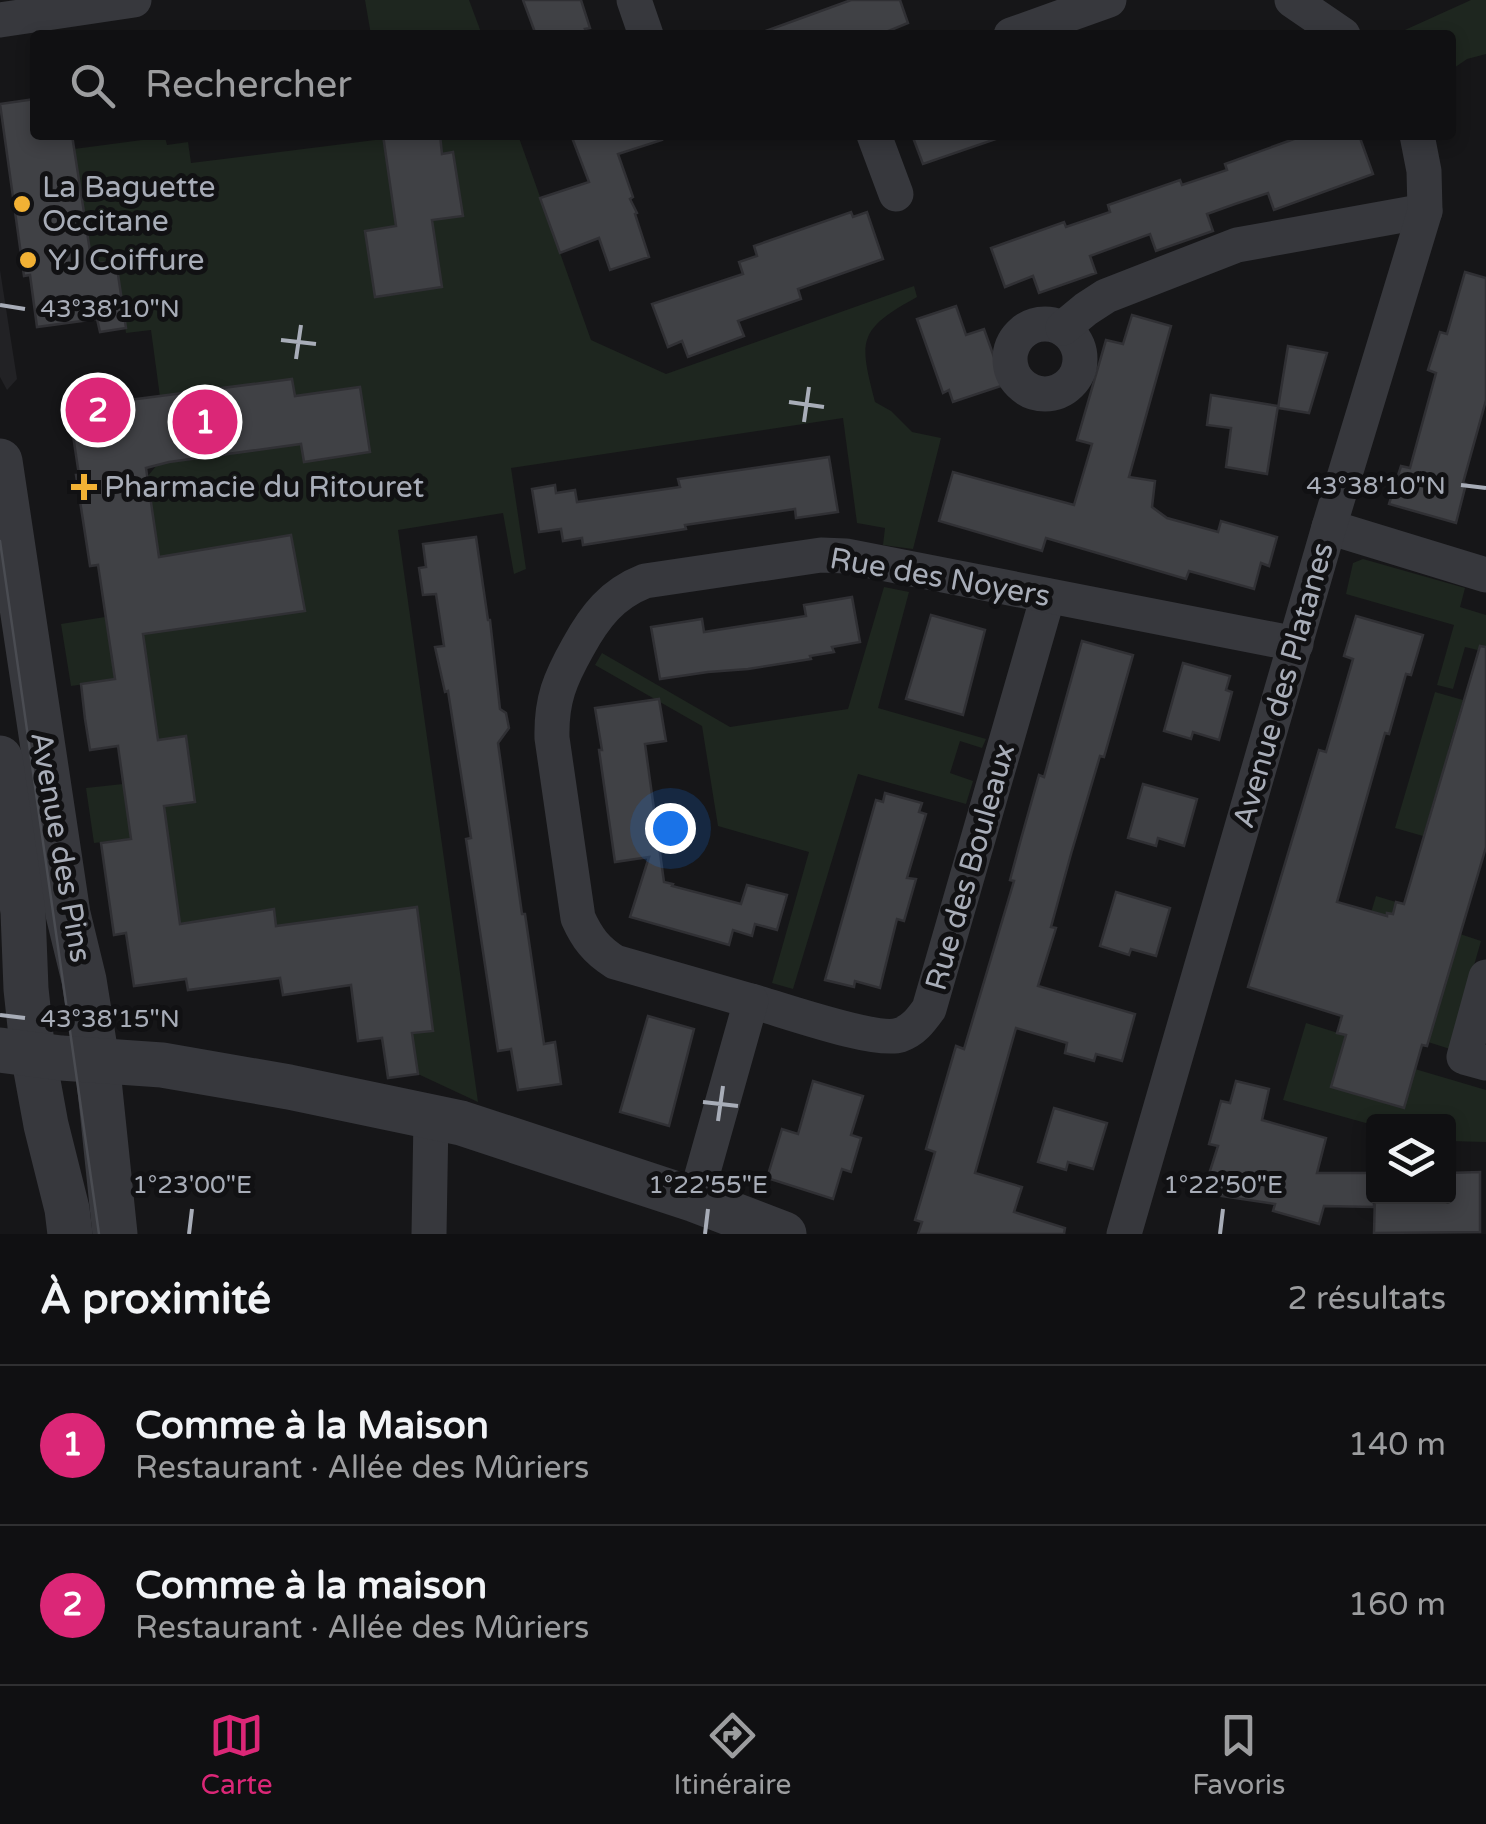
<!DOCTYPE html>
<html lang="fr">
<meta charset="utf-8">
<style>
:root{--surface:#101012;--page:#1e1e20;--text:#f1f3f6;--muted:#9c9d9f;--line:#303032;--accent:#db2777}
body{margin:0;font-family:"Varela Round",sans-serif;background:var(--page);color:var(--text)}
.controls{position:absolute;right:30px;bottom:30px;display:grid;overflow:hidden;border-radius:10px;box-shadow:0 5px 15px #0003}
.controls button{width:90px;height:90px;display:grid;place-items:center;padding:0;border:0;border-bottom:2px solid var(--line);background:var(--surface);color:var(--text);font:50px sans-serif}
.you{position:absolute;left:670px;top:828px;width:35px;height:35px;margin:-25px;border:8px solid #fff;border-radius:50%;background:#1a73e8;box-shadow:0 0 0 15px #1a73e833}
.badge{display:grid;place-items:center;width:65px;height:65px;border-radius:50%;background:var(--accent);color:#fff;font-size:32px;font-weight:700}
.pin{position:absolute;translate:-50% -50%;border:5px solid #fff;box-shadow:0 2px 10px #0006}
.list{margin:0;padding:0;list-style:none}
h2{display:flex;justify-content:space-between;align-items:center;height:130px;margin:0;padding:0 40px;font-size:42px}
h2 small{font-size:32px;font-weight:400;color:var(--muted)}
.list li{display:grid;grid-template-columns:65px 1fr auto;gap:30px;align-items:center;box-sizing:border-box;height:160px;padding:0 40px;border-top:2px solid var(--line)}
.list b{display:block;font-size:38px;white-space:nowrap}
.list p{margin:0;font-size:32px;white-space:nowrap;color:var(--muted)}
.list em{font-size:32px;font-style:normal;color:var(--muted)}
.icon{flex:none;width:55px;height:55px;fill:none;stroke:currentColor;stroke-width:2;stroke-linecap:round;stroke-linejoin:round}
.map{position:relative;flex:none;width:1486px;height:1234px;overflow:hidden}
.search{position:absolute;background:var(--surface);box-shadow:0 5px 15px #0003;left:30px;right:30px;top:30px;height:110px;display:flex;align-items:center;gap:25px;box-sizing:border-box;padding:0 35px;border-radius:10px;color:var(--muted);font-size:38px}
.sheet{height:450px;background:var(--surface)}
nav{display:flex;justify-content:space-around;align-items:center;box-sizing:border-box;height:140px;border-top:2px solid var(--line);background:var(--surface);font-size:28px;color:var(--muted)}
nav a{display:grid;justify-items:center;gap:5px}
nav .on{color:var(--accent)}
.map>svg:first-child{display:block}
.built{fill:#222225}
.green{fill:#1e261f}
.building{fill:#404145;stroke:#303034;stroke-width:2.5}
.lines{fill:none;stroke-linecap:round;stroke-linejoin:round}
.minor{stroke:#37383d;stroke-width:35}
.tertiary{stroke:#37383d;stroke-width:45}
.tram{stroke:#4a4c52;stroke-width:2.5}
.ticks{fill:none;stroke:#a8adb8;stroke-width:4}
.poi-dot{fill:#f2b134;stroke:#111113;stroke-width:4}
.labels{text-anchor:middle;stroke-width:10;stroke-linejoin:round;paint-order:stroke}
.poi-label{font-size:30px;fill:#a8adb8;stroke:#111113;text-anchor:start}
.street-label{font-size:30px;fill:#a8adb8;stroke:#111113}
.ticks-label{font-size:25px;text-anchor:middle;fill:#a8adb8;stroke:#111113;stroke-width:10;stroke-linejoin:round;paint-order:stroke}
</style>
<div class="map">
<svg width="1486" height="1234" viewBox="0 0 1486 1234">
<rect width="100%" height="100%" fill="#161618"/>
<path class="built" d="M0 270 17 379 7 390 0 377Z"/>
<g class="green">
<path d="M365 0H469L482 35H371Z"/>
<path d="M1471 0H1486V54L1467 59 1451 70V35L1396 34Z"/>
<path d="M439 135H518L591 340 666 374 914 286 917 297C857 330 859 340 875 402L891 411 912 432 941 438 913 549 883 545 885 528 857 523 843 418 511 468 526 569 514 574 503 513 398 530 478 1102 418 1074 412 1033 433 1030 416 908 276 926 273 909 180 924 168 834 94 843 86 788 123 784 128 811 195 802 186 737 158 740 148 675 71 686 61 624 105 617 109 639 305 611 291 535 159 557 147 477 157 465 169 462 301 444 304 462 370 452 295 396 291 379 160 397 151 330 126 333 116 261 91 264 74 149 165 137 167 145 188 142 191 163 383 139 396 226 442 287 432 220 463 215 454 153 442 154Z"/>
<path d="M1363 559 1465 588 1460 607 1486 615V652L1465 647 1453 689 1437 685 1454 625 1346 594 1353 563Z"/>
<path d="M884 587 909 592 878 708 986 739 982 748 960 741 950 773 973 781 966 804 858 774 793 989 772 983 809 852 718 826 702 726 595 665 602 653 730 727 848 709Z"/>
<path d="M1435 692 1463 700 1448 750 1486 761V800L1438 786 1423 836 1395 828Z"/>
<path d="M1376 896 1396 902 1393 914 1387 913 1376 951 1460 934 1481 941 1450 1049 1428 1042 1438 1007 1355 1024 1339 1020Z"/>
<path d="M1306 1023 1351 1037 1332 1087 1404 1108 1415 1069 1486 1090V1142L1449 1141 1448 1122H1374L1373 1125 1283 1100Z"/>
</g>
<g class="building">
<path d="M523 0H581L590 28 585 29 588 35H536Z"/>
<path d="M851 0H900L908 23 879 35H763V32Z"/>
<path d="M35 99V135H72L92 264 116 261 126 328 100 332 97 319 37 327 30 275 24 276 0 104Z"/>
<path d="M383 135H440L442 154 453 152 463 216 432 220 442 287 375 297 365 231 396 226Z"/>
<path d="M571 135H661L662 140 618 154 633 197 630 199 637 213 635 214 649 257 610 270 599 238 560 253 540 198 589 182Z"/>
<path d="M912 135H995L996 139 923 164Z"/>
<path d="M1305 135H1359L1373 174 1274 210 1268 193 1235 204 1207 214 1213 231 1156 251 1150 234 1090 256 1096 273 1039 293 1033 276 1005 287 991 248 1064 222 1066 227 1110 212 1108 205 1180 180 1182 185 1227 170 1225 164Z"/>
<path d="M851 212 853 217 867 212 883 259 798 289 801 299 738 321 744 336 688 357 682 341 668 347 652 304 743 274 739 262 757 256 754 246Z"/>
<path d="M1465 272 1486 278V400L1463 483 1466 484 1456 523 1389 504 1401 466 1410 468 1436 373 1428 370 1440 332 1447 334Z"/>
<path d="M956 306 966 335 984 329 1004 385 953 402 949 390 943 393 917 319Z"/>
<path d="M1132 315 1171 326 1129 477 1155 481 1152 507 1167 518 1218 532 1221 521 1277 537 1269 566 1261 563 1254 589 1189 571 1186 579 1046 538 1042 551 939 521 953 472 1074 505 1092 444 1077 440 1106 340 1123 344Z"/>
<path d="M1288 346 1327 353 1309 413 1278 408Z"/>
<path d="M292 379 295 396 360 387 370 452 304 462 301 444 169 462 146 468 159 557 291 535 305 611 143 634 158 740 186 736 195 802 164 806 180 924 274 909 276 926 417 907 433 1031 412 1033 418 1074 388 1078 382 1038 358 1041 351 985 283 995 280 978 188 990 186 979 134 986 126 933 114 935 101 843 131 839 118 746 90 750 85 719 81 684 115 679 98 565 90 566 76 475H79L71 422 84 420 82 406Z"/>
<path d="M1211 395 1278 406 1267 474 1226 467 1231 428 1207 425Z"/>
<path d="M829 457 838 512 796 518 795 509 685 525 686 529 583 545 582 538 563 541 561 529 539 532 532 489 555 485 556 493 575 490 577 502 680 487 678 479Z"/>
<path d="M476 537 488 620H490L500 709 506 713 509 728 498 743 522 914H525L544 1044 555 1042 561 1084 518 1090 511 1049 498 1051 466 839 471 838 448 691 445 692 435 647 444 646 436 594 423 595 419 568 426 567 423 544Z"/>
<path d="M852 597 860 642 832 647 834 652 810 656 811 659 748 669 708 672 660 679 651 627 702 619 704 632 806 616 804 605Z"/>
<path d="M931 615 985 630 963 715 906 699Z"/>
<path d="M1356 616 1423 635 1411 675 1406 674 1389 734 1385 733 1337 902 1387 916V913L1393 914 1396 902 1404 904 1480 646 1486 647V847L1427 1046 1422 1045 1404 1108 1331 1087 1346 1035 1337 1033 1342 1016 1248 987 1319 750 1326 752 1353 659 1344 656Z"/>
<path d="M1082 641 1133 655 1104 757 1100 756 1071 854 1051 927 1056 928 1038 986 1135 1014 1122 1061 1096 1054 1094 1061 1065 1053 1067 1043 1016 1028 975 1173 1022 1187 1014 1212 1065 1228 1064 1234H918L922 1222 915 1220 935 1152 926 1149 956 1046 964 1049 1014 881 1010 880 1021 839 1039 775 1044 777Z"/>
<path d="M1183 663 1230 676 1226 690 1232 692 1219 740 1193 732 1191 739 1164 731Z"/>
<path d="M659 699 666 741 645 744 664 882 673 884 672 886 741 904 747 885 787 895 777 930 755 924 752 936 733 930 729 945 630 917 649 857 615 862 599 750H602L595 708Z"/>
<path d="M1143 784 1197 799 1184 846 1158 838 1156 846 1128 838Z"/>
<path d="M885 793 922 803 919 812 926 814 907 878 916 879 904 921 897 919 880 988 855 981 854 987 825 980 876 800 883 802Z"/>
<path d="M1116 892 1170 908 1156 956 1131 949 1129 955 1100 946Z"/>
<path d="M648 1016 694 1029 669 1126 620 1112Z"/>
<path d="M813 1081 863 1096 851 1135 861 1138 851 1172 842 1169 833 1199 767 1178 782 1129 798 1134Z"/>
<path d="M1236 1081 1269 1089 1262 1120 1326 1138 1317 1173H1374V1207L1324 1206 1319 1224 1273 1211 1275 1204 1208 1194 1212 1178 1208 1177 1218 1146 1209 1144 1221 1101 1230 1103Z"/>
<path d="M1054 1108 1107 1123 1093 1169 1068 1162 1066 1170 1038 1162Z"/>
<path d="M1480 1172V1232L1374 1233 1375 1196H1448V1173Z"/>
</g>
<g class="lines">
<g class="minor">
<path d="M634 0 646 35"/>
<path d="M1292 0 1343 35"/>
<path d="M0 20 134 0"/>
<path d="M1011 35 1109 0"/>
<path d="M874 135 896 194"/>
<circle cx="1045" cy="359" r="35"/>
<path d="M1063 328 1086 309 1106 296 1237 245 1425 211"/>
<path d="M1329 527 1486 575"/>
<path d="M1486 977 1464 1057 1486 1063"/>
<path d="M751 1001C781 1009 875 1043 900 1035 914 1030 921 1020 929 1009L1048 596"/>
<path d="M695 1200 751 1001 615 962C596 950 587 938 578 918L552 738C551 700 560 679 578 647 595 616 612 594 645 581L821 555 846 556 1296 644"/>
<path d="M429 1234 431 1117"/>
<path d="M1124 1234 1329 527 1425 211 1424 171 1417 135"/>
</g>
<g class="tertiary">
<path d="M0 461 68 914 84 980 97 1061 115 1234"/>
<path d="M0 758 23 912 26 989 33 1054 46 1125 67 1209 70 1234"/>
<path d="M0 1050 61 1058 162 1065 289 1087 461 1123 695 1200 784 1234"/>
</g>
<path class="tram" d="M0 541 99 1234"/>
</g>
<path class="ticks" d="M0 305 25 309M281 340 316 344M296 359 301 325M789 402 824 407M804 422 809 387M1461 485 1486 488M0 1015 25 1018M703 1102 738 1106M718 1121 723 1086M189 1234 192 1209M705 1234 708 1209M1220 1234 1223 1209"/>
<g class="poi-dot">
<circle cx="22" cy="204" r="10"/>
<circle cx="28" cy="260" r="10"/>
<path d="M79 472h10v10h10v10h-10v10h-10v-10h-10v-10h10z"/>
</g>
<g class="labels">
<g class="poi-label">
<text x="42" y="197">La Baguette<tspan x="42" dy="34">Occitane</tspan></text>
<text x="48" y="270">YJ Coiffure</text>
<text x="104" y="497">Pharmacie du Ritouret</text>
</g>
<g class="street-label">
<text transform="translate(940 577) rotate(10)" y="10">Rue des Noyers</text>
<text transform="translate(1283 685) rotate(-74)" y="10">Avenue des Platanes</text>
<text transform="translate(61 847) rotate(80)" y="10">Avenue des Pins</text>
<text transform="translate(970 867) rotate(-74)" y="10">Rue des Bouleaux</text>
</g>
</g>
<g class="ticks-label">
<text x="110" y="317">43°38'10"N</text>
<text x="1376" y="494">43°38'10"N</text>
<text x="110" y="1027">43°38'15"N</text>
<text x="192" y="1193">1°23'00"E</text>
<text x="708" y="1193">1°22'55"E</text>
<text x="1223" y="1193">1°22'50"E</text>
</g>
</svg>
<div class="controls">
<button><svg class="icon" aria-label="layers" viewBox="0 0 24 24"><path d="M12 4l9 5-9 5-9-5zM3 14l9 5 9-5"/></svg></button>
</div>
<div class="you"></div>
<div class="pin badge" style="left:205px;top:422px">1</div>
<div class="pin badge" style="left:98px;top:410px">2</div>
<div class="search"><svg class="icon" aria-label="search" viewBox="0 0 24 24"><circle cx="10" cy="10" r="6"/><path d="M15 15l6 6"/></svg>Rechercher</div>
</div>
<section class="sheet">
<h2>À proximité<small>2 résultats</small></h2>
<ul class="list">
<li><span class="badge">1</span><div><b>Comme à la Maison</b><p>Restaurant · Allée des Mûriers</p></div><em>140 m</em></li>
<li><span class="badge">2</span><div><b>Comme à la maison</b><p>Restaurant · Allée des Mûriers</p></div><em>160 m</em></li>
</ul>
</section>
<nav>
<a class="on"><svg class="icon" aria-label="map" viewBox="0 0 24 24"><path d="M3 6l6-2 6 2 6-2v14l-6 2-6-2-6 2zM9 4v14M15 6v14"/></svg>Carte</a>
<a><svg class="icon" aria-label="directions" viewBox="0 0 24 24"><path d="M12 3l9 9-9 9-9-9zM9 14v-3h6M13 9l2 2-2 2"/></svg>Itinéraire</a>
<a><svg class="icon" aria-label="saved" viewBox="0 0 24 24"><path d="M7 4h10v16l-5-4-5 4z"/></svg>Favoris</a>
</nav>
